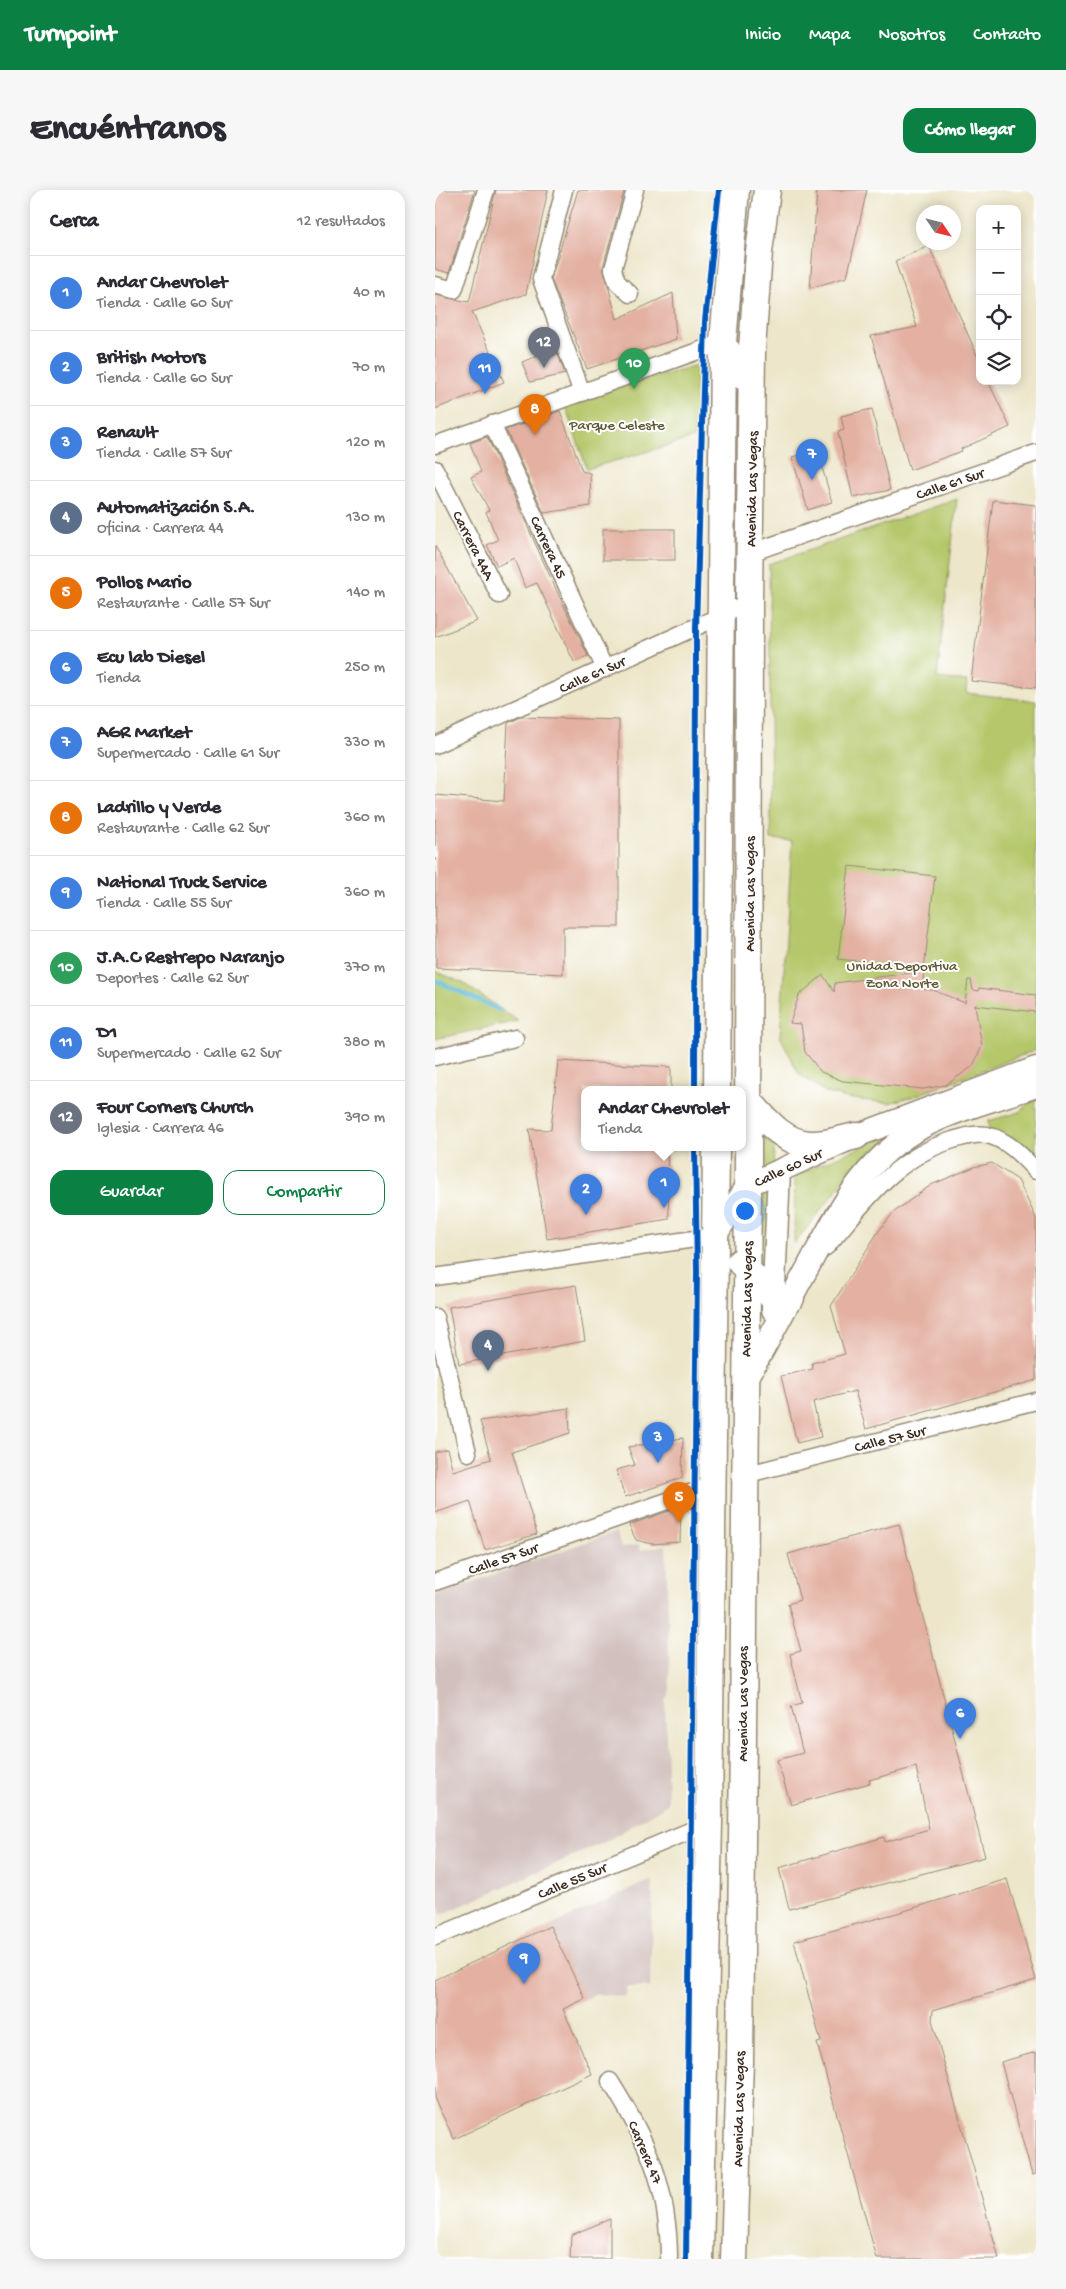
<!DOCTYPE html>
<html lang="es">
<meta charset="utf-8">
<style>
:root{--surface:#fff;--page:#f7f7f7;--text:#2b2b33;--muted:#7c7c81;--line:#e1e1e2;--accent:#0b8043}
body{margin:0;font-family:"Gochi Hand",sans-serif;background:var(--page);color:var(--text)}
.controls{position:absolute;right:15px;top:15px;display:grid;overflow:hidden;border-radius:10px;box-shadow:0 2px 12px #0003}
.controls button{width:45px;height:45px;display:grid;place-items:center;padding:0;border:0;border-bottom:1px solid var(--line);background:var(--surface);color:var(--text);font:25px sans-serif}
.compass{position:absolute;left:481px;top:15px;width:45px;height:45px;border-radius:50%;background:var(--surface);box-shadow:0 2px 12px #0003;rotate:125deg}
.you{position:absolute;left:309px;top:1020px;width:18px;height:18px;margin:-12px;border:4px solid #fff;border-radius:50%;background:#1a73e8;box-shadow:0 0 0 8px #1a73e833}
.badge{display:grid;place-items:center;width:32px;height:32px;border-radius:50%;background:var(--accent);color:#fff;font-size:16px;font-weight:700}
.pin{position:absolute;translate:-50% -41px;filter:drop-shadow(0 1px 2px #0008)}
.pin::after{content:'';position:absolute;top:26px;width:18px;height:15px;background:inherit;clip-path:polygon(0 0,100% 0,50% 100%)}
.popup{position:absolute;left:146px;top:896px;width:165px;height:65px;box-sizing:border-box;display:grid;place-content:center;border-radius:10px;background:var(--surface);filter:drop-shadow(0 1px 4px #0005);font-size:16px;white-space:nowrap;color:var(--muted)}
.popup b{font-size:19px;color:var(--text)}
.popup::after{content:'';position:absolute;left:50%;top:100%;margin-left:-10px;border:10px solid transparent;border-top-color:var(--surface)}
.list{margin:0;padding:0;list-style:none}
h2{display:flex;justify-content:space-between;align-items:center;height:65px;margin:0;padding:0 20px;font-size:21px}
h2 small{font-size:16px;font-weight:400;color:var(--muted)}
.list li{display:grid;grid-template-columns:32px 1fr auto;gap:15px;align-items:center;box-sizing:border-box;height:75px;padding:0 20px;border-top:1px solid var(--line)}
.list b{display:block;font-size:19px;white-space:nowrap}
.list p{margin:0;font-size:16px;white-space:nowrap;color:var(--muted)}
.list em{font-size:16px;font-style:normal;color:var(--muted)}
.actions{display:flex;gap:10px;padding:15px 20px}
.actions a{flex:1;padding:11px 0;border:1px solid var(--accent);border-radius:15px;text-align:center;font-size:18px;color:var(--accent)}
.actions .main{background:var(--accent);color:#fff}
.icon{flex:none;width:28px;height:28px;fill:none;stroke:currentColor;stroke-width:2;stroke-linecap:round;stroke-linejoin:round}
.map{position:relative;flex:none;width:601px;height:2069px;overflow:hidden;border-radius:15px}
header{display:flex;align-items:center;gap:30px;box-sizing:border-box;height:70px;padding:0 25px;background:var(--accent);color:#fff}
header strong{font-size:24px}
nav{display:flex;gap:28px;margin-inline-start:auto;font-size:18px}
.intro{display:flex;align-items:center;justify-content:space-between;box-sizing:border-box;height:120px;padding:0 30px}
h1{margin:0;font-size:35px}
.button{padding:12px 22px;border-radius:15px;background:var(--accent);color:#fff;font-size:18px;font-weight:700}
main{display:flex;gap:30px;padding:0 30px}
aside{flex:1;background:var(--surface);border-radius:15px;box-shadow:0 2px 12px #0003}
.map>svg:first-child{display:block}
.industrial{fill:#d1c0bc}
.green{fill:#b5c76b;stroke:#787844}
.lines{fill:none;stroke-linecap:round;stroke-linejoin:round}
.stream{stroke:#5cbcda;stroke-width:4.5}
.building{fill:#e3b0a1}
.street-casing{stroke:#948874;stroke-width:19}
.secondary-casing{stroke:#948874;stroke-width:25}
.primary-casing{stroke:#948874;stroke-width:29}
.street{stroke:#fff;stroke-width:16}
.secondary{stroke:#fff;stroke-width:22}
.primary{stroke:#fff;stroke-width:26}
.cycleway-casing{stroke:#fff;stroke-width:9}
.cycleway{stroke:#0057b8;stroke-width:6}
.labels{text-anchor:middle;stroke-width:4;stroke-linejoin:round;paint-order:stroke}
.park-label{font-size:15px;fill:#605935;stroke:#fff}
.street-label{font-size:15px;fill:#3b2a1e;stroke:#fff}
</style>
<header>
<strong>Turnpoint</strong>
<nav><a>Inicio</a><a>Mapa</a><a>Nosotros</a><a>Contacto</a></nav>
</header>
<div class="intro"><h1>Encuéntranos</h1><a class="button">Cómo llegar</a></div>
<main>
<aside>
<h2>Cerca<small>12 resultados</small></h2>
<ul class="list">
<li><span class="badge" style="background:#3f7fe0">1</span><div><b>Andar Chevrolet</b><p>Tienda · Calle 60 Sur</p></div><em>40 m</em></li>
<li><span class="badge" style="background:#3f7fe0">2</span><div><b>British Motors</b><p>Tienda · Calle 60 Sur</p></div><em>70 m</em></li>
<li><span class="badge" style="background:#3f7fe0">3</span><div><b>Renault</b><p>Tienda · Calle 57 Sur</p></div><em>120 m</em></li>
<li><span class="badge" style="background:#5c6f8a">4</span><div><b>Automatización S.A.</b><p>Oficina · Carrera 44</p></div><em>130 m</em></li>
<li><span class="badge" style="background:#e8710a">5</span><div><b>Pollos Mario</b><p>Restaurante · Calle 57 Sur</p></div><em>140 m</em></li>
<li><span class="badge" style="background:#3f7fe0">6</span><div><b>Ecu lab Diesel</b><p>Tienda</p></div><em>250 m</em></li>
<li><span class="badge" style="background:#3f7fe0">7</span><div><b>AGR Market</b><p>Supermercado · Calle 61 Sur</p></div><em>330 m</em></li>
<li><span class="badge" style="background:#e8710a">8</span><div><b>Ladrillo y Verde</b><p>Restaurante · Calle 62 Sur</p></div><em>360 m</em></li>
<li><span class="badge" style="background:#3f7fe0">9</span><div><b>National Truck Service</b><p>Tienda · Calle 55 Sur</p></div><em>360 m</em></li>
<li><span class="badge" style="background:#2e9e5b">10</span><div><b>J.A.C Restrepo Naranjo</b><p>Deportes · Calle 62 Sur</p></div><em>370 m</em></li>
<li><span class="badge" style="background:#3f7fe0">11</span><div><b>D1</b><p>Supermercado · Calle 62 Sur</p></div><em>380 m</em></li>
<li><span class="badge" style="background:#6b7280">12</span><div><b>Four Corners Church</b><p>Iglesia · Carrera 46</p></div><em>390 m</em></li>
</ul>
<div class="actions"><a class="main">Guardar</a><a>Compartir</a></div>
</aside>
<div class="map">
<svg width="601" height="2069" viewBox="0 0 601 2069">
<rect width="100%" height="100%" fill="#fff"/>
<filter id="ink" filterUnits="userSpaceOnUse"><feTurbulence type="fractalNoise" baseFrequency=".02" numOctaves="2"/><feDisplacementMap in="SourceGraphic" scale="10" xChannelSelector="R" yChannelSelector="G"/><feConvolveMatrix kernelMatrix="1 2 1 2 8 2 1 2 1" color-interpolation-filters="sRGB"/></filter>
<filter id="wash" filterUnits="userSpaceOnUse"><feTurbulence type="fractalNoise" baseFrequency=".0096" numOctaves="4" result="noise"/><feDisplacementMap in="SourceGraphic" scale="20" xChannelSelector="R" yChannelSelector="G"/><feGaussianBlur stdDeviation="1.12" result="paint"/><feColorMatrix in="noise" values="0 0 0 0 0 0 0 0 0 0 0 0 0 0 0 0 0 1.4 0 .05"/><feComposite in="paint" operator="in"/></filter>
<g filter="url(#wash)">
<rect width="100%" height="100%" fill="#ede6ca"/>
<g class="industrial">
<path d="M182 1341 186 1358 204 1354 205 1360 231 1355 235 1500 230 1511 233 1614 172 1651 6 1725 0 1699V1405Z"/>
<path d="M218 1689 215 1798 192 1797 191 1807 162 1804 150 1809 115 1736Z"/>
</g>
<g class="green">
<path d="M262 175 259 248 152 279 129 213Z"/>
<path d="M522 309 502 488 532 491 531 503 601 511V860L480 906 454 913 417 909 391 903 364 884 345 846 357 651 336 649 334 374Z"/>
<path d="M0 781 28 793 83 831 0 849Z"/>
<path d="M601 905V965C590 951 570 947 554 942L553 931 585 922Z"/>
<path d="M320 932 339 952 336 1081 316 1080Z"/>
<path d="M471 938 437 961 414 985 359 1054 360 985Z"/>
</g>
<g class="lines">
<path class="stream" d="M0 790 64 820"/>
</g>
<g id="blocks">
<g class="building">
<path d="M0 0H40L14 83 0 79Z"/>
<path d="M61 0H113L91 104 37 122 69 192 0 219V105L34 112Z"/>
<path d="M143 0 189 1 168 77 182 129 238 103 241 149 152 179 116 89Z"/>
<path d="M382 0H432L412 87 375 98Z"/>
<path d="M494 56 545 172V191H553L575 237 526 259 527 261 475 280 436 146 482 137 460 71Z"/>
<path d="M121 159 130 184 95 192 87 172Z"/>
<path d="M437 219 455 300 418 308 403 242 409 240 406 226Z"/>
<path d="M125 221 147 281 155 283 156 316 109 323 71 240Z"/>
<path d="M52 247 119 395 153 466 139 472 102 393 90 398 79 368 62 376 52 355 63 350 51 322 54 320 36 287 46 282 35 253Z"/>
<path d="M382 260 397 312 373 320 357 267Z"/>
<path d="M558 310 601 315V498L536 491Z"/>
<rect x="168" y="339" width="72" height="31"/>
<path d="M0 356 42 431 0 447Z"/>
<path d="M86 527 184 530V737H128V784L1 778 0 605 69 611 73 533Z"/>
<path d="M414 676 500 686 489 779 403 769Z"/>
<path d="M489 781 487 799 498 800 530 813 533 790H536L538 800 544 801V798L601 805V822L540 815 547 856 538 876 511 895 488 899 408 891 386 882 370 862 366 834 355 833 364 805 388 785 399 802 400 793Z"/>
<path d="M123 871 236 877V899H150V957H232L234 1029 112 1049 94 939 116 940Z"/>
<path d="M557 973 583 990 601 1028V1190L431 1239 420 1201 378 1212 386 1247 362 1253 346 1186 378 1179 377 1173 410 1164 396 1116 443 1042 459 1022 496 995 539 977Z"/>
<path d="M141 1095 150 1151 24 1174 14 1117Z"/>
<path d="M134 1218 135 1243 77 1262 102 1344 50 1360 35 1311 0 1323V1262L12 1259 18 1281 56 1269 45 1231Z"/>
<path d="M248 1248 247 1288 190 1307 181 1280 200 1275 193 1257Z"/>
<path d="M246 1317 245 1352 217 1354 201 1350 194 1335Z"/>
<path d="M464 1334 550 1667 354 1719 344 1678 449 1647 450 1652 494 1639 481 1577 434 1590 435 1593 356 1615 342 1570 368 1563 356 1516 367 1513 355 1464 366 1461 353 1414 365 1410 353 1364Z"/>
<path d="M572 1689 601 1790 498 1820 497 1830 564 2069H442L382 1853 386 1852 359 1751 466 1722Z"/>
<path d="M115 1736 150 1809 128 1819 157 1884 19 1949 0 1910V1790Z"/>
<path d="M601 1862V1984L597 1985 566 1872Z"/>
<path d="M175 2029V2069H135L136 2045Z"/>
</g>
</g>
</g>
<g filter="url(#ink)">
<use href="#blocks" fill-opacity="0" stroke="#948874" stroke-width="1"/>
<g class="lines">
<defs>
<g id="street">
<path d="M129 0 106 89 147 203"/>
<path d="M0 95 19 100 51 0"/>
<path d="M195 104 182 92 178 79 200 0"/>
<path d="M57 234 170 479"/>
<path d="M0 255 288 152C304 159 306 175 306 191"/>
<path d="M0 279 64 405"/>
<path d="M315 363 601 263"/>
<path d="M0 555 314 413"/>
<path d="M0 867 80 848"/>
<path d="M391 1057C430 1012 459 968 518 950 529 947 540 943 552 945 573 950 587 966 601 981"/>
<path d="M0 1087 280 1046"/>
<path d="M0 1127 33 1263"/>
<path d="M309 1285 601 1211"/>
<path d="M0 1392 278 1295"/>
<path d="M0 1747 274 1633"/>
<path d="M175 1891C212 1950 234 1997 234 2069"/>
</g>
<g id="secondary">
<path d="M280 1046 313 995 421 946 601 878"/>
<path d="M338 1120 344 981"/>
<path d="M310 1192C331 1155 351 1117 372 1079 400 1027 425 975 477 943 510 922 563 909 601 896"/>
</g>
<g id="primary">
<path d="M282 899 288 152 301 0"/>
<path d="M313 910C329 928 348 953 375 954 390 955 406 949 421 946"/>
<path d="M305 1072 338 1108 345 1110 356 1108"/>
<path d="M265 2069 274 1633 281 957"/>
<path d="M299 2069 305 1871 313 995 314 413 317 159 324 62 332 0"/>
</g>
</defs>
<use href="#street" class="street-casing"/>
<use href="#secondary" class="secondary-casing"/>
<use href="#primary" class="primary-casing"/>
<use href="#street" class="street"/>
<use href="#secondary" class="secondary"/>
<use href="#primary" class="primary"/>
<defs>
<g id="cycleway">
<path d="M260 899 261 438 270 131 284 0"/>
<path d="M251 2069 262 1082 260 957"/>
</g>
</defs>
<use href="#cycleway" class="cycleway-casing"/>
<use href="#cycleway" class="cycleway"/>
</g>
</g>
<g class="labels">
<g class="park-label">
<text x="182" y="239">Parque Celeste</text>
<text x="467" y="780">Unidad Deportiva<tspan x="467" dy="17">Zona Norte</tspan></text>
</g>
<g class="street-label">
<text transform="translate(515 293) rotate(-19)" y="5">Calle 61 Sur</text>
<text transform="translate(316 299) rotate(-89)" y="5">Avenida Las Vegas</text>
<text transform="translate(39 355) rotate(63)" y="5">Carrera 44A</text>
<text transform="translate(114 357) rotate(65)" y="5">Carrera 45</text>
<text transform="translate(157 484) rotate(-24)" y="5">Calle 61 Sur</text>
<text transform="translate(314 704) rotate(-90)" y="5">Avenida Las Vegas</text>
<text transform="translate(353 977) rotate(-25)" y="5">Calle 60 Sur</text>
<text transform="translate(311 1109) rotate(-89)" y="5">Avenida Las Vegas</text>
<text transform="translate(455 1248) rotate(-14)" y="5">Calle 57 Sur</text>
<text transform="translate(68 1368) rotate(-19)" y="5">Calle 57 Sur</text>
<text transform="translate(307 1514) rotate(-90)" y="5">Avenida Las Vegas</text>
<text transform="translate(137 1690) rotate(-23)" y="5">Calle 55 Sur</text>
<text transform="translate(303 1919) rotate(-89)" y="5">Avenida Las Vegas</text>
<text transform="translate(211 1962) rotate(67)" y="5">Carrera 47</text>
</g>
</g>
</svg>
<div class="controls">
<button>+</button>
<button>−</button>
<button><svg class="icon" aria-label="locate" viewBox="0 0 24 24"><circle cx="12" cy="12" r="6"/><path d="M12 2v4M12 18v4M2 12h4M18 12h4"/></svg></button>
<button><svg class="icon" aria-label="layers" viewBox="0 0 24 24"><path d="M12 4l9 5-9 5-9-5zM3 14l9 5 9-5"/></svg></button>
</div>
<svg class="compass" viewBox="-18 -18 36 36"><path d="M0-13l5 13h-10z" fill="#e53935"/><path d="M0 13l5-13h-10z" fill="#7c7c81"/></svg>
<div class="you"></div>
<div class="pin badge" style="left:229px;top:1018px;background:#3f7fe0">1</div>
<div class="popup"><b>Andar Chevrolet</b>Tienda</div>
<div class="pin badge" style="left:151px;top:1025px;background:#3f7fe0">2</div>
<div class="pin badge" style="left:223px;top:1273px;background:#3f7fe0">3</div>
<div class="pin badge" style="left:53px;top:1181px;background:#5c6f8a">4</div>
<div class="pin badge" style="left:244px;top:1333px;background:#e8710a">5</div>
<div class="pin badge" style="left:525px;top:1549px;background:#3f7fe0">6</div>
<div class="pin badge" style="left:377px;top:290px;background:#3f7fe0">7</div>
<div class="pin badge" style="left:100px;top:245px;background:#e8710a">8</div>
<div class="pin badge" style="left:89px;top:1794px;background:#3f7fe0">9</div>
<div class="pin badge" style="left:199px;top:199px;background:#2e9e5b">10</div>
<div class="pin badge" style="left:50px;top:204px;background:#3f7fe0">11</div>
<div class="pin badge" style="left:109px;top:178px;background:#6b7280">12</div>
</div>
</main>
